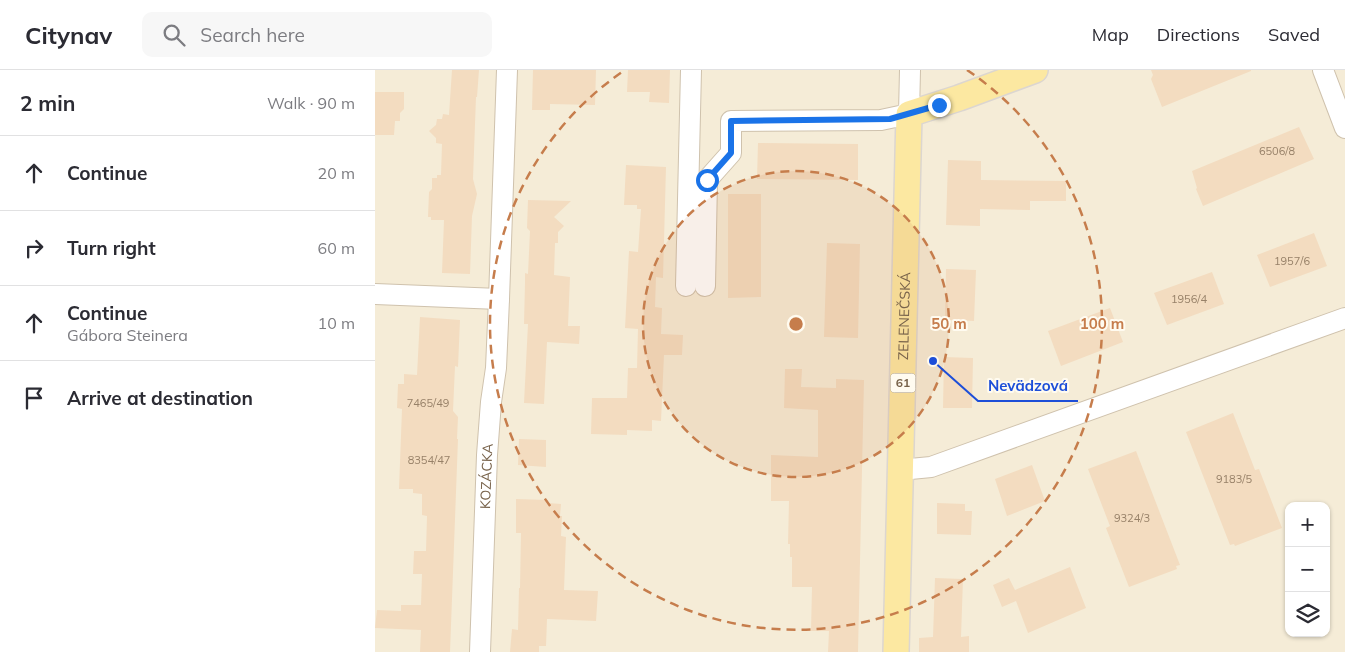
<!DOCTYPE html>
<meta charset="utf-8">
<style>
:root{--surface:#fff;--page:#f7f7f7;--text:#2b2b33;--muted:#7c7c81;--line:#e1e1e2}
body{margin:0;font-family:Mulish,sans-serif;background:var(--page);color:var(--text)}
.controls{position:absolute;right:15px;bottom:15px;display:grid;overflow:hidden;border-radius:10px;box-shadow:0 1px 4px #0004}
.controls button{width:45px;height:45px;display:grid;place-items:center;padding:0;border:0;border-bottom:1px solid var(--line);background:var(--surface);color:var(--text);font:25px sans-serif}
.stop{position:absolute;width:15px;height:15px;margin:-11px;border:4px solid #1a73e8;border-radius:50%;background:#fff}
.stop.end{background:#1a73e8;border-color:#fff;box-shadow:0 1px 5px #0008}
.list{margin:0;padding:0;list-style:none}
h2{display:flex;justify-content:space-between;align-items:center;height:65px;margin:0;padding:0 20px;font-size:21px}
h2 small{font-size:16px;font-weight:400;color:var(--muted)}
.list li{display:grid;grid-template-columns:32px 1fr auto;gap:15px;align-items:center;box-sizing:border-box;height:75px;padding:0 20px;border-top:1px solid var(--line)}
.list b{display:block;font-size:19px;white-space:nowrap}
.list p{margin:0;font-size:16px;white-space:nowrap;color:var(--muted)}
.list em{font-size:16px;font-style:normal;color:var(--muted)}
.icon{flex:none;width:28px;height:28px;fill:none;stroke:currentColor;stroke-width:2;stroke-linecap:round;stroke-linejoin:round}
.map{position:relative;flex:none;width:970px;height:582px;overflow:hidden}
header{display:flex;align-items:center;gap:30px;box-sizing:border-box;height:70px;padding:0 25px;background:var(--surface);border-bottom:1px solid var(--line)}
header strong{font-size:24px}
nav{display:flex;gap:28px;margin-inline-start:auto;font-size:18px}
.search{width:350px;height:45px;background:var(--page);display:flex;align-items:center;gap:12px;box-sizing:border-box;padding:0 18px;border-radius:10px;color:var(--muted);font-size:19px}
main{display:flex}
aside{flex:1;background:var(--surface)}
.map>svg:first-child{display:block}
.residential{fill:#f5ecd7;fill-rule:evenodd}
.building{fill:#f3dcc0}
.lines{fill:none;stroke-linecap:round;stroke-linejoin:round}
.minor-casing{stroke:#cfc2ad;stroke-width:22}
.major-casing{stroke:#dcd6d0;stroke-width:28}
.minor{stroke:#fff;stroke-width:20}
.major{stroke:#fce8a1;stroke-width:25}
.route{stroke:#1a73e8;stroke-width:6}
.ring{fill:none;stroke:#c67d4c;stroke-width:2.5;stroke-dasharray:9 6}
.labels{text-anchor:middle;stroke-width:4;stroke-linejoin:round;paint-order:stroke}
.number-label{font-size:11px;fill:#978168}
.shield{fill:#fffbf0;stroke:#a0917c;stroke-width:1}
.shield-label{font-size:12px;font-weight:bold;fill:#78634b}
.street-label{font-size:14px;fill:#78634b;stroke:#fffbf0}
.centre{fill:#c67d4c;stroke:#fffbf0;stroke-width:2.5}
.ring-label{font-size:15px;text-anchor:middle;font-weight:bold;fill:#c67d4c;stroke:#fffbf0;stroke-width:4;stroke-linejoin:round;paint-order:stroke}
.leader{fill:none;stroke:#1d4ed8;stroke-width:2}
.callout-dot{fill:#1d4ed8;stroke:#fffbf0;stroke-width:2}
.callout-label{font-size:15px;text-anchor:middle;font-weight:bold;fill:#1d4ed8;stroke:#fffbf0;stroke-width:4;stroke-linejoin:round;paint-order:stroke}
</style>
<header>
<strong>Citynav</strong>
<div class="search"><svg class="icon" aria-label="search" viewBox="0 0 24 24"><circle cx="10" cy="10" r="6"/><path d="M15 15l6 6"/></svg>Search here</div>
<nav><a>Map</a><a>Directions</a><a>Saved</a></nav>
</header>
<main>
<aside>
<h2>2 min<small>Walk · 90 m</small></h2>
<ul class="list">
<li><svg class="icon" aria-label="ahead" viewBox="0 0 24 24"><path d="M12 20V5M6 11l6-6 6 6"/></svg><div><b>Continue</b></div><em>20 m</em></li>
<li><svg class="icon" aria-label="right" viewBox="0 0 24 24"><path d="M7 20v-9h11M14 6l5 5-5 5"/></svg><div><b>Turn right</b></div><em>60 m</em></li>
<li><svg class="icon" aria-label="ahead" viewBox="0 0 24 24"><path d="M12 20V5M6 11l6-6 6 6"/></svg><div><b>Continue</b><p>Gábora Steinera</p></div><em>10 m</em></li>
<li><svg class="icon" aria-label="arrive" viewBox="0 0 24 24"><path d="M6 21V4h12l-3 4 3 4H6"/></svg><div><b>Arrive at destination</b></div></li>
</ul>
</aside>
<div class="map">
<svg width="970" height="582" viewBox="0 0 970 582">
<rect width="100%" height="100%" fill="#fdf8e9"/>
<path class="residential" d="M0 0H970V582H0ZM914 436H951V563H914Z"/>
<g class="building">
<path d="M77 0H104L102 27H101L98 109 102 124 97 146 95 204 67 203 69 150H56V147H53L54 122 57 119V108H62V105H66L67 74 61 73V68L54 61 61 55 62 49H67L68 44 74 45Z"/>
<path d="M158 0H221L220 35 175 34V40H157Z"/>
<path d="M253 0H295L294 33 274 32 275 22H252Z"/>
<path d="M776 0H876V1L787 37 776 9 778 5Z"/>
<path d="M0 22H29V39L25 43V51H20L19 65H0Z"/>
<path d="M924 57 939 89 828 136 821 119 822 118 817 101Z"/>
<path d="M383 73 483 74V110L382 109Z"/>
<path d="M573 90 606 91V110L691 111V131H655V140L605 139V156L571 155Z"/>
<path d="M251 95 291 97 288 208 281 207 280 237 287 238 286 264 308 265 307 285H289L286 351 277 350V361L252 360V365L216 364 217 328H252L253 298H262L263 259 250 258 254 181 263 182 266 139H262V135H249Z"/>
<path d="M353 124H386V227L353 228Z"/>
<path d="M153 130 196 131 179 147 189 156 183 162V173H180L179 205 195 207 193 256H205L204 274 172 272 169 334 149 333 153 254H149L150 213V203L153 204 155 161 152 158Z"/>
<path d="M939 163 952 196 895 217 882 185Z"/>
<path d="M452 173 485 174 483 268 449 267Z"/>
<path d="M571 199 601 200 599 251 570 250Z"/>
<path d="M837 202 849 234 792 255 779 223Z"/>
<path d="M735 238 748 272 686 296 673 261Z"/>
<path d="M45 247 85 250 83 297 80 296 78 341 83 347 82 369H83L75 582H45L46 560 0 558 2 540 26 541V535H46L47 504H38L39 481H51L52 446 47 445V424L38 423V419H24L27 339 22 338 23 314H29V304L42 305Z"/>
<path d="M569 287 598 288 597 338H568Z"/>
<path d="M410 299H427L426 317 461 318V309L489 310 483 582H453L454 561H436L437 517H417V487H415V474H413L414 431H396V385L443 387V340L409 338Z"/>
<path d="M858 343 880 400 884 399 907 458 860 476 859 474 855 475 811 362Z"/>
<path d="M144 369 171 370V397L143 395Z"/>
<path d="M761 381 805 495 801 496 802 499 754 517 731 458 735 456 713 399Z"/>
<path d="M657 395 670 431 632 446 620 409Z"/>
<path d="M141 429 173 430V433L186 434 185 446H187L186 466 191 467 189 520 223 521 221 551 172 549 171 576H164V582H135L137 559 143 560 144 518H145L146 463H141Z"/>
<path d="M562 433 590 434V441H597L596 465 562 464Z"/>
<path d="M695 497 711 538 653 563 641 531 627 537 618 515 634 508 640 520Z"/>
<path d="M560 508 588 509 586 567 594 566V582H544V568L558 567Z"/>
</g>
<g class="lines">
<defs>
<g id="minor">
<path d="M948 0 970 58"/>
<path d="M311 216 316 0"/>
<path d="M330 216 332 110 356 83V51L506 50 534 44 535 0"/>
<path d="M0 224 124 229"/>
<path d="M525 400 556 397 970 248"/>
<path id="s1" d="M105 582 112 385 116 332 121 298 124 229 132 0"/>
</g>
<g id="major">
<path id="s2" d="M521 582 534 44 584 28 660 0"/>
</g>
</defs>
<use href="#minor" class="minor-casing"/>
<use href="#major" class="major-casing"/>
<use href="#minor" class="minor"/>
<use href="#major" class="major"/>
</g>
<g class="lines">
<path class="route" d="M332 110 356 83V51L515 49 564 35"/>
</g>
<circle cx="421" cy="254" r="153" fill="#c67d4c" fill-opacity=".12"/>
<g class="ring">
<circle cx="421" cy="254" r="153"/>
<path d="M592 0A306 306 0 1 1 250 0"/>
</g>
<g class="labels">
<g class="number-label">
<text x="902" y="85">6506/8</text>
<text x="917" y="195">1957/6</text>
<text x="814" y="233">1956/4</text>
<text x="53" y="337">7465/49</text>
<text x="54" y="394">8354/47</text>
<text x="859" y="413">9183/5</text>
<text x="757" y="452">9324/3</text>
</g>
<rect class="shield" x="515.5" y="303.5" width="25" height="19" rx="4"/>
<g class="shield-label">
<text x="528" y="317">61</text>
</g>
<g class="street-label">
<text dy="5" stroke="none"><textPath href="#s2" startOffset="336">ZELENEČSKÁ</textPath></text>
<text dy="5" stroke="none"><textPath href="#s1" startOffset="176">KOZÁCKA</textPath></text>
</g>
</g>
<circle cx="421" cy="254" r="8" class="centre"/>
<g class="ring-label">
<text x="574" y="259">50 m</text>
<text x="727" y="259">100 m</text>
</g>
<path class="leader" d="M558 291L603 331H703"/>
<circle class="callout-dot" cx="558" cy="291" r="5"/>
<g class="callout-label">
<text x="653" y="321">Nevädzová</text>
</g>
</svg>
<div class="controls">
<button>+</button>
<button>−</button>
<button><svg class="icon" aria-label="layers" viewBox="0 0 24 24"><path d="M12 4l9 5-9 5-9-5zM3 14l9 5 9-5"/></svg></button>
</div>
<div class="stop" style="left:332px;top:110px"></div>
<div class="stop end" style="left:564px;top:35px"></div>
</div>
</main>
